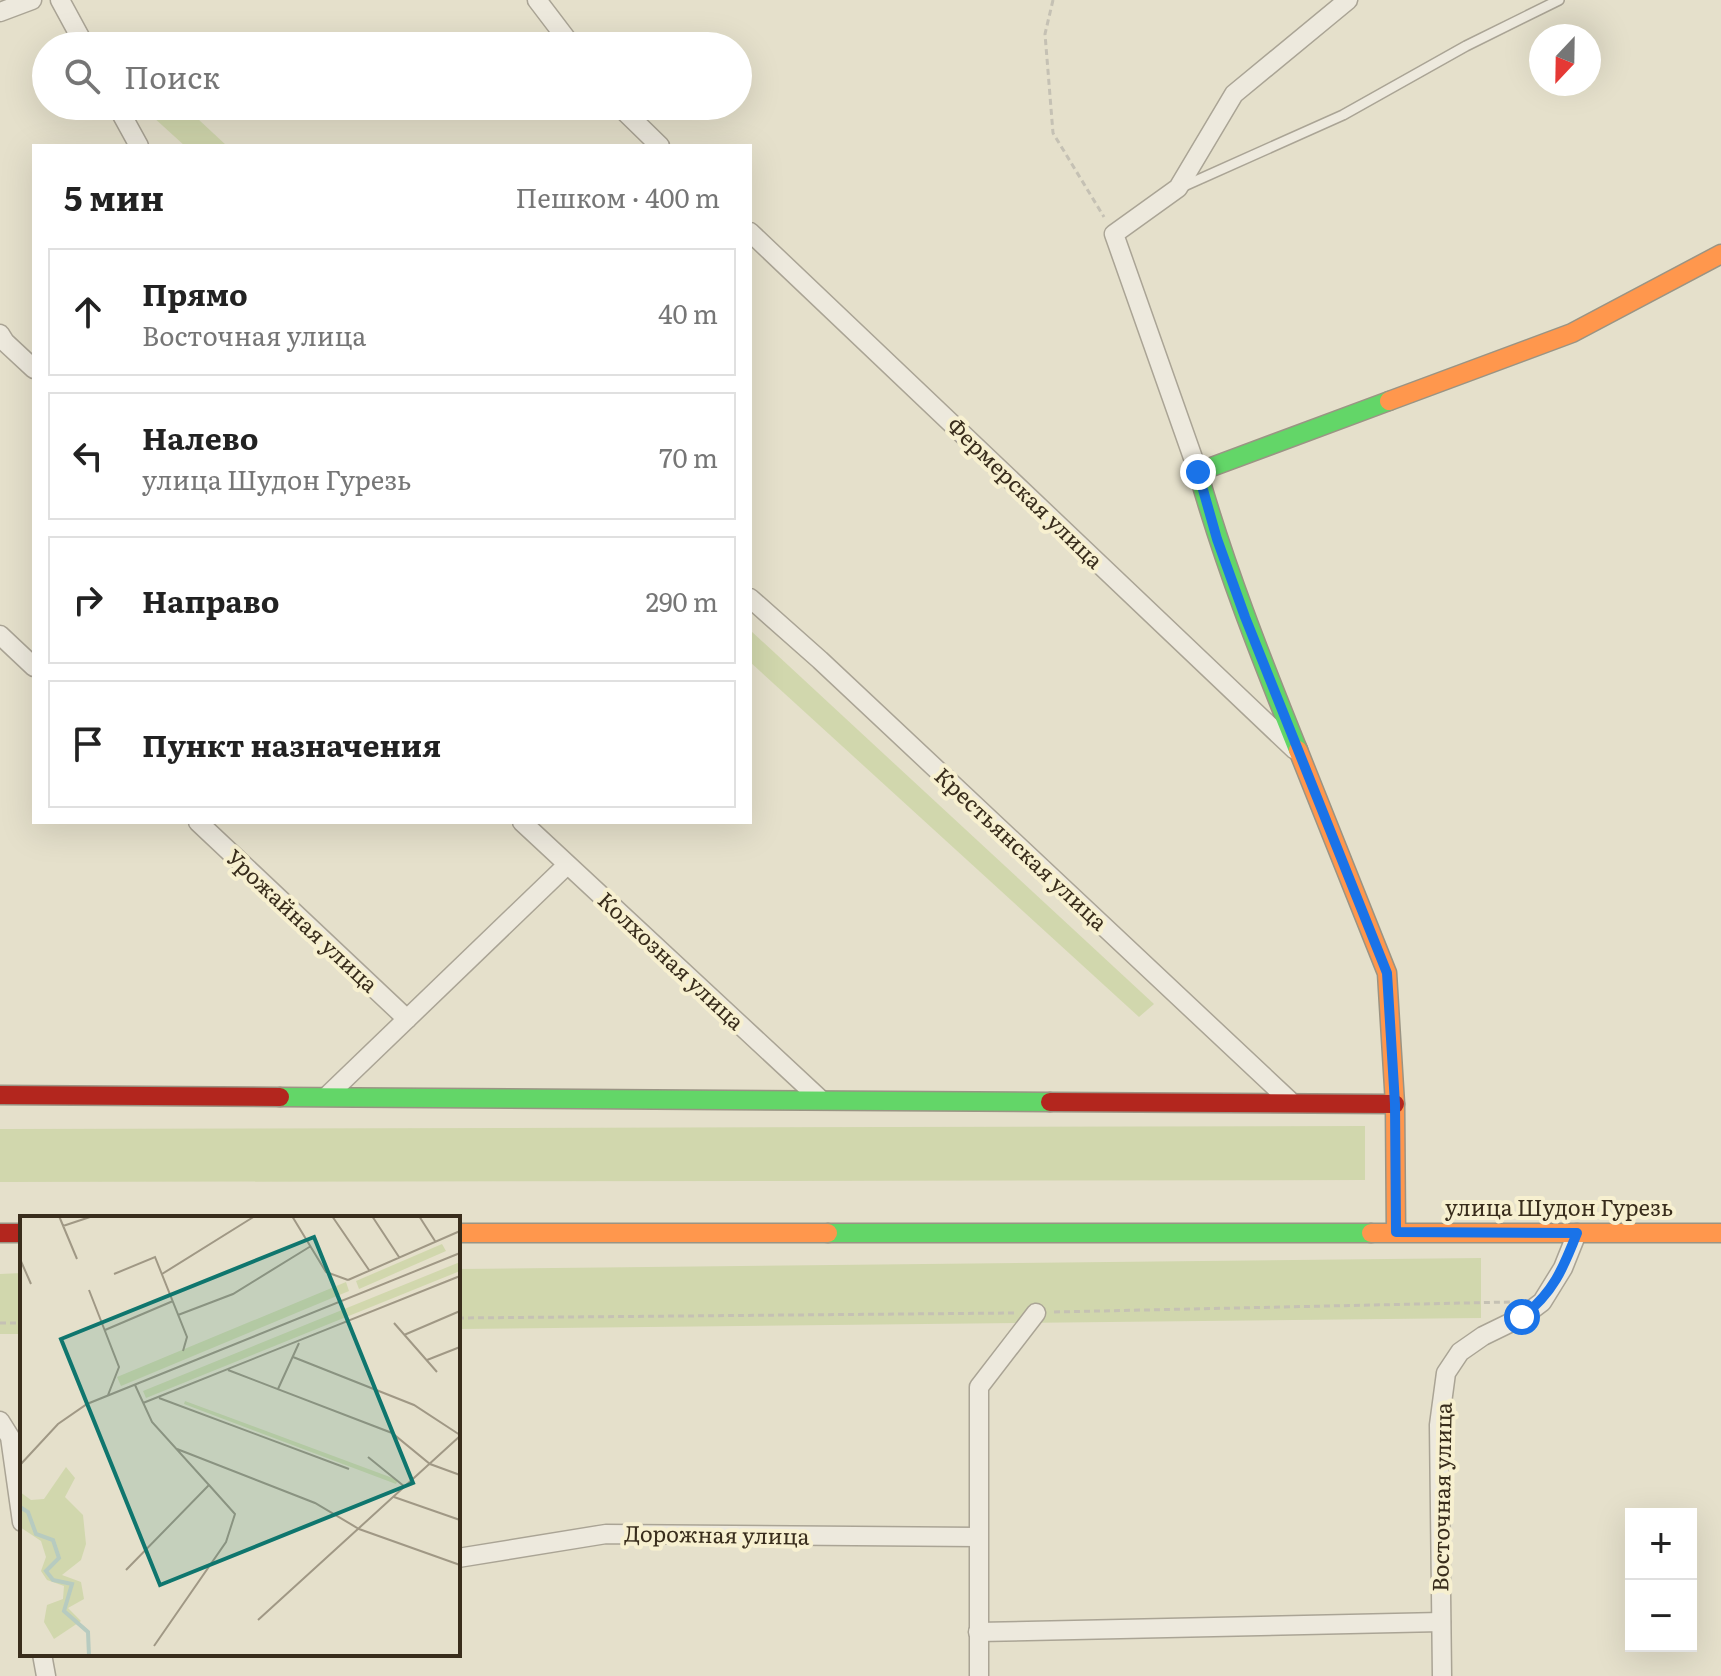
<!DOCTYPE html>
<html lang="ru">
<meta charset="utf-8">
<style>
:root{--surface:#fff;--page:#f2f2f2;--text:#222;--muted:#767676;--line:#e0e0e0}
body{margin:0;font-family:Literata,serif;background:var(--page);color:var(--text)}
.controls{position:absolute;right:24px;bottom:24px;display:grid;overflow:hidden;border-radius:0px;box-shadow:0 8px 32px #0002}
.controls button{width:72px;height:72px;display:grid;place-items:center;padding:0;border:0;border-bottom:2px solid var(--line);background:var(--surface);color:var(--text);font:40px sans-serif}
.compass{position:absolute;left:1529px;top:24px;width:72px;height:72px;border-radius:50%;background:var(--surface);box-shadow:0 8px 32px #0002;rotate:202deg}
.stop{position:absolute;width:24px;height:24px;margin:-18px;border:6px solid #1a73e8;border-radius:50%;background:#fff}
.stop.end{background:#1a73e8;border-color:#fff;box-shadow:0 2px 8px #0008}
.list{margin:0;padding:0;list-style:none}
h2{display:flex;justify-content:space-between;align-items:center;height:104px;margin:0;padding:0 32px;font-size:34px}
h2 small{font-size:26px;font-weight:400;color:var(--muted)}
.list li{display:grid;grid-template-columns:52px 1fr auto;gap:24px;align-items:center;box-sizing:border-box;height:128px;margin:0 16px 16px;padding:0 16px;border:2px solid var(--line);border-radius:0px}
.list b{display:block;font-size:30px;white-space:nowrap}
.list p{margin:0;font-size:26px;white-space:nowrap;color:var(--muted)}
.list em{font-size:26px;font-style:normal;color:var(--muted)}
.icon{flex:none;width:44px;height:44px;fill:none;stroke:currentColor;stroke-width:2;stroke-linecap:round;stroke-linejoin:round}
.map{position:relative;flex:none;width:1721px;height:1676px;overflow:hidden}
.search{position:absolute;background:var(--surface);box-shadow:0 8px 32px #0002;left:32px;top:32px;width:720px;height:88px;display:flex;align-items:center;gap:20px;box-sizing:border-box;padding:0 28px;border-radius:44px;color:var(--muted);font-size:30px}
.panel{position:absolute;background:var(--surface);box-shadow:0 8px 32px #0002;left:32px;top:144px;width:720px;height:680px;border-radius:0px}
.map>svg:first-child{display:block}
.green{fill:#d1d7ad}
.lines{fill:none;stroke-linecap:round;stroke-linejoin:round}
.lane-casing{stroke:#aaa495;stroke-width:12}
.street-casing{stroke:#aaa495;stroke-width:21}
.fast-casing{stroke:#9a9484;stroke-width:21}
.slow-casing{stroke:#9a9484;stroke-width:21}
.jam-casing{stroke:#9a9484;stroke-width:21}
.path{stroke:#c5c1b4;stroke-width:3;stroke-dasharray:6 4;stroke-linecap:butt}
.lane{stroke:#ede9dd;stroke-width:9}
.street{stroke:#ede9dd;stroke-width:18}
.fast{stroke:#63d668;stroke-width:18}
.slow{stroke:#ff974d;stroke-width:18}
.jam{stroke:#b3261e;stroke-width:18}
.route{stroke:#1a73e8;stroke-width:10}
.labels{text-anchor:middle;stroke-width:8;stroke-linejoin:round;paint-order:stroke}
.street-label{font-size:22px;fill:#392d1c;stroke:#f7f0d0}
.inset-river{fill:none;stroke:#b7cbc0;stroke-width:4}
.inset-road{fill:none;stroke:#a09885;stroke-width:2}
.view{fill:#0f766e;fill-opacity:0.15;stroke:#0f766e;stroke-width:4}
.inset-edge{fill:none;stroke:#392d1c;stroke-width:4}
</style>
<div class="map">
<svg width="1721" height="1676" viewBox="0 0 1721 1676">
<rect width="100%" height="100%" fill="#e5e0cb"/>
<g class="green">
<path d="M141 106H184L227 146H185Z"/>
<path d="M750 630 1154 1004 1139 1017 750 662Z"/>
<path d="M1365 1126V1180L0 1182V1129Z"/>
<path d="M1481 1258V1318L458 1329V1269Z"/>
<path d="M22 1273V1334H0V1274Z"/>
</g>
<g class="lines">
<defs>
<path id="lane" d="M1182 187 1343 115 1466 46 1559 0"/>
<g id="street">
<path d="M60 0 85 46"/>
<path d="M537 0 572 46"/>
<path d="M0 12 32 0"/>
<path d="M117 106 139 146"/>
<path d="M619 106 660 146"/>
<path d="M750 232 1295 750"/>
<path d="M0 334 5 342 34 369"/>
<path d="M1198 472 1114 234 1178 188 1234 94 1348 0"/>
<path d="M750 598 820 660 1291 1102"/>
<path d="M0 635 34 667"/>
<path d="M198 822 407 1019"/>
<path d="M522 822 820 1099"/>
<path d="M327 1096 567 865"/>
<path d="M0 1421 10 1437 22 1522"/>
<path d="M458 1558 606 1534 978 1537"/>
<path d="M978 1632 1441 1622"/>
<path d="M42 1654 46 1676"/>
<path d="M979 1676V1387L1036 1313"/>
<path d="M1442 1676 1439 1425 1446 1373 1460 1352 1483 1336 1522 1317 1542 1302 1563 1268 1577 1233"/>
</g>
<g id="fast">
<path d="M1298 750C1261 658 1225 567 1198 472L1389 401"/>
<path d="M280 1097 1050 1102"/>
<path d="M828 1233H1371"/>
</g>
<g id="slow">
<path d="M1389 401 1572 333 1721 254"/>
<path d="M1298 750 1387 973 1395 1104 1396 1232"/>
<path d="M458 1233H828"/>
<path d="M1371 1233H1721"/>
</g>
<g id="jam">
<path d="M0 1095 280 1097"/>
<path d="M1050 1102 1395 1104"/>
<path d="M0 1233H22"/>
</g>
</defs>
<use href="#lane" class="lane-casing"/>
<use href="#street" class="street-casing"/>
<use href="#fast" class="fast-casing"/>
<use href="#slow" class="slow-casing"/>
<use href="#jam" class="jam-casing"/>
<g class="path">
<path d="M1053 0 1045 34 1053 133 1104 217"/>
<path d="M1054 1312 1510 1302"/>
<path d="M458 1318 1014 1313"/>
<path d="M0 1323H22"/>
</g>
<use href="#lane" class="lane"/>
<use href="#street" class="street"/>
<use href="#fast" class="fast"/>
<use href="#slow" class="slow"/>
<use href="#jam" class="jam"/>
</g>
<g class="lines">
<path class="route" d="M1198 472 1217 539 1245 617 1387 973 1395 1104 1396 1232 1577 1233C1563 1269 1553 1293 1522 1317"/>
</g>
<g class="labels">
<g class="street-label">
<text transform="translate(1025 493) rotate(44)" y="8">Фермерская улица</text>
<text transform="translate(1021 849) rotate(43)" y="8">Крестьянская улица</text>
<text transform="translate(302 921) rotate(43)" y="8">Урожайная улица</text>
<text transform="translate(671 961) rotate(43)" y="8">Колхозная улица</text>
<text x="1559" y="1216">улица Шудон Гурезь</text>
<text transform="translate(1442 1497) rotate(-89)" y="8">Восточная улица</text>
<text transform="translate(717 1535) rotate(1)" y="8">Дорожная улица</text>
</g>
</g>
<g transform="translate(20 1216)">
<rect width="440" height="440" fill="#e5e0cb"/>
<path d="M422 28 426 35 339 73 336 65ZM440 46V55L126 182 123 175ZM326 66 329 75 101 170 97 161ZM165 185 378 264 376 268 164 188ZM46 251 55 262 45 281 63 299 66 328 61 344 42 359 61 366 64 383 48 392 61 405 34 423 24 406 27 389 43 383 44 370 27 364 21 355 26 341 21 325 0 311V276L11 284 24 283Z" fill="#d1d7ad"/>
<path class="inset-river" d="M0 291 8 296 16 318 33 324 39 342 26 355 33 364 52 368 44 395 68 416 69 440"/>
<path class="inset-road" d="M39 0 57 43M272 0 306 56 328 64M312 0 349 54M352 0 379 41M399 0 415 25M43 10 73 0M0 43 11 68M94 58 135 41 167 121 163 135M142 58 235 0M328 64 440 15M69 74 99 151 88 179M158 99 213 78 291 30M374 107 417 156M85 114 153 85M384 119 440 95M273 141 394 189 440 219M407 144 440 131M208 154 372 217 410 248 440 259M258 173 279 127M139 182 329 253M123 187 440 60M157 233 295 287 339 313 440 349M348 241 385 271M0 249 38 208 67 188 440 37M374 281 440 304M106 354 189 269 132 206 115 169M238 404 440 220M134 430 206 326 215 298 189 269"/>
<path class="view" d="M294 21 393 267 140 369 41 123Z"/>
<rect width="440" height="440" class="inset-edge"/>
</g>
</svg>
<div class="controls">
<button>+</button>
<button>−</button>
</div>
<svg class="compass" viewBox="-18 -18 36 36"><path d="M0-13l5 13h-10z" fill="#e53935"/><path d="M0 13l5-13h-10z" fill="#767676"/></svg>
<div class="stop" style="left:1522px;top:1317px"></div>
<div class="stop end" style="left:1198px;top:472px"></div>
<div class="search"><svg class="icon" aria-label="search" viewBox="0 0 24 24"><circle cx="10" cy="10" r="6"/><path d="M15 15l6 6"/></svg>Поиск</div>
<section class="panel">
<h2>5 мин<small>Пешком · 400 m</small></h2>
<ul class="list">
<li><svg class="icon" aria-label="ahead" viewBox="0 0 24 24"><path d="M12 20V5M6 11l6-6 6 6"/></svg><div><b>Прямо</b><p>Восточная улица</p></div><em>40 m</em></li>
<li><svg class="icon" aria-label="left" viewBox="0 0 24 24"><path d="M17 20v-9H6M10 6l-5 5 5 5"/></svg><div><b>Налево</b><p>улица Шудон Гурезь</p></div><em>70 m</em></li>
<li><svg class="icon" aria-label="right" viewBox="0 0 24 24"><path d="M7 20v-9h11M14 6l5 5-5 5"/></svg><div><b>Направо</b></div><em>290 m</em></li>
<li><svg class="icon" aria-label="arrive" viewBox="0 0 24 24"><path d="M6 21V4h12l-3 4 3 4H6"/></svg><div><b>Пункт назначения</b></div></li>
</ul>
</section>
</div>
